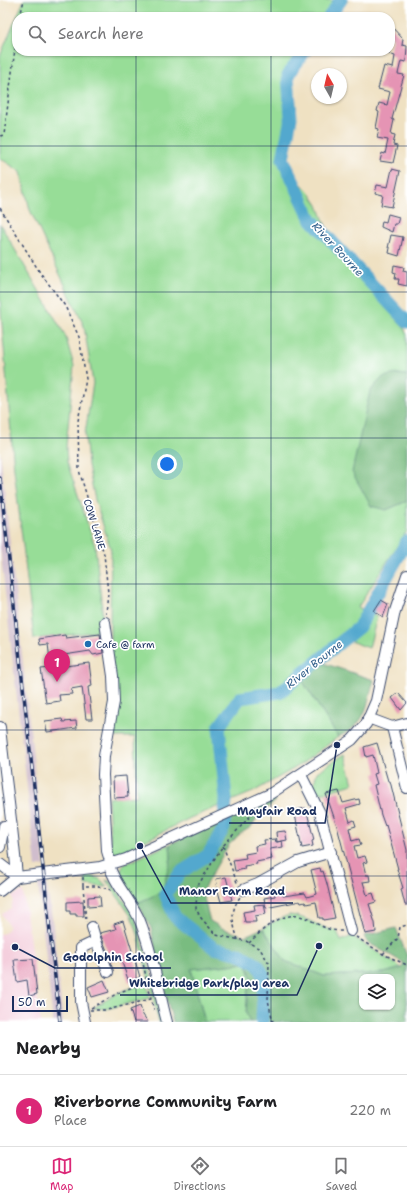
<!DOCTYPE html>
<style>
:root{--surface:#fff;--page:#f6f6f6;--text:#202124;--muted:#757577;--line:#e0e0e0;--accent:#db2777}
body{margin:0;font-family:"Shantell Sans",sans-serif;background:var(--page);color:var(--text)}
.controls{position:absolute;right:12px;bottom:12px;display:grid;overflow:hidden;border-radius:8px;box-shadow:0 1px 3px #0004}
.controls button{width:36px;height:36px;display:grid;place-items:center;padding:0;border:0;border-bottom:1px solid var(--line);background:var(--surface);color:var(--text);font:20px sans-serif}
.compass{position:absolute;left:311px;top:68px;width:36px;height:36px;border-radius:50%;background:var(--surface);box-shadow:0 1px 3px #0004;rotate:352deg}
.scale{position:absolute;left:12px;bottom:10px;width:56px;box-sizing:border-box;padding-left:4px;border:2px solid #1b2f5e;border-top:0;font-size:11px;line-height:14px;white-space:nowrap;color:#1b2f5e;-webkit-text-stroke:3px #fff;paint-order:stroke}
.you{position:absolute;left:167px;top:464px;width:14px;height:14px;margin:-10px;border:3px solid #fff;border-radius:50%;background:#1a73e8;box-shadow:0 0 0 6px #1a73e833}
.badge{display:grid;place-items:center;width:26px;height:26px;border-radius:50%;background:var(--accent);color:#fff;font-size:13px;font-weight:700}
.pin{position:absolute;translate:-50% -33px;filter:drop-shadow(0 1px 2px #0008)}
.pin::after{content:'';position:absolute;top:21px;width:14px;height:12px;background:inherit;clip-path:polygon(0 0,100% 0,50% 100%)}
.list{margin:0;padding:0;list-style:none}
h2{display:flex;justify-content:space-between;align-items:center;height:52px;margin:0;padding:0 16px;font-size:17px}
h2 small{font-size:13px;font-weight:400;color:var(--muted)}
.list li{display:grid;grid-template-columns:26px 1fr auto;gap:12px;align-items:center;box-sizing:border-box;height:72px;padding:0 16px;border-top:1px solid var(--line)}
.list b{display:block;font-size:15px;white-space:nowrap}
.list p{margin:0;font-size:13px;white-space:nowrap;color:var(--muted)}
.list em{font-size:13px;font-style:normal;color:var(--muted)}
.icon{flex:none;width:22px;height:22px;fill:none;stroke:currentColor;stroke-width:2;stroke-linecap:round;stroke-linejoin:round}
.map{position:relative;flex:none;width:407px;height:1022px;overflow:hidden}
.search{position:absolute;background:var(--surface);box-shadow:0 1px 3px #0004;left:12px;right:12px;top:12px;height:44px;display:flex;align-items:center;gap:10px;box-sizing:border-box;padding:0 14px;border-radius:16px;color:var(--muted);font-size:15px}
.sheet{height:124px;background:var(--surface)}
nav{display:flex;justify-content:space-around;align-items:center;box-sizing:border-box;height:56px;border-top:1px solid var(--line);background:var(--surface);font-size:11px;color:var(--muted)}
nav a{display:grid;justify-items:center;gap:2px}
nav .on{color:var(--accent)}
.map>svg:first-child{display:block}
.built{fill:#f4cfdd}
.industrial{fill:#d0bdcd}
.green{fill:#97dd97;stroke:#59867a}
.forest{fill:#79bc80;stroke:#4a766f;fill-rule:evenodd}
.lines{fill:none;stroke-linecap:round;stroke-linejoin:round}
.river{stroke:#52a8ce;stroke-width:13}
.building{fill:#e594b4}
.minor-casing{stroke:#3b4a6d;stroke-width:12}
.path{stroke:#3b4a6d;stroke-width:1.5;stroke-dasharray:3 3;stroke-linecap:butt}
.minor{stroke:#fff;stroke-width:10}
.rail-casing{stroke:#1b2f5e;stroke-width:3.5}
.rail{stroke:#fff;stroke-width:2;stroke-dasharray:6;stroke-linecap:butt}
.grid{fill:none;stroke:#1b2f5e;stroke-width:1;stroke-opacity:0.55}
.poi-dot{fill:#1f6fb2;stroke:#fff;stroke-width:1.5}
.labels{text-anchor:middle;stroke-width:3.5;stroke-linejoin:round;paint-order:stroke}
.street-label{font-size:10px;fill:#1b2f5e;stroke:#fff}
.poi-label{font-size:10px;fill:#1b2f5e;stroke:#fff;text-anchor:start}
.water-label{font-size:11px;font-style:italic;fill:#315f8b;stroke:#fff}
.leader{fill:none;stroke:#1b2f5e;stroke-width:1.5}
.callout-dot{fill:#1b2f5e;stroke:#fff;stroke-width:1.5}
.callout-label{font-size:11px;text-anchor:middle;font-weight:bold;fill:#1b2f5e;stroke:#fff;stroke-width:3.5;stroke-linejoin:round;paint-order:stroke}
</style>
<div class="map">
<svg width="407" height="1022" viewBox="0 0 407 1022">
<rect width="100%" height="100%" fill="#fff"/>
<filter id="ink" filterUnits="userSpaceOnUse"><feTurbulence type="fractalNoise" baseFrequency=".025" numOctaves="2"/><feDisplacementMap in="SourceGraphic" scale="8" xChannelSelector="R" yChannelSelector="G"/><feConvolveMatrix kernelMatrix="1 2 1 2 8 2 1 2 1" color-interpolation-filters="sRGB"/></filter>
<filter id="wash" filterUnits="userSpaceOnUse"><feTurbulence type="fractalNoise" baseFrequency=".012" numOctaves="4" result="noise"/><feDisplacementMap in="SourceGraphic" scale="16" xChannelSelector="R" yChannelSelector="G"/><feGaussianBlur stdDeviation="0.9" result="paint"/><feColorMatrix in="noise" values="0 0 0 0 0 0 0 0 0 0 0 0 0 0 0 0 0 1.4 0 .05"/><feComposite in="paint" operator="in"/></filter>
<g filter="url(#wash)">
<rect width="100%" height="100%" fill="#efe1c2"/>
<path class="built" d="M23 891 41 1022H0V934L5 933 9 926 2 914 11 909 13 900 12 896Z"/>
<g class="industrial">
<path d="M0 451 43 849 44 866H42L36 867 0 547Z"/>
<path d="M46 882 52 918 63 1022H53L38 883Z"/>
</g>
<g class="green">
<path d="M24 0H348L335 17H17V51H309L292 77 294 119 287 159 297 179 310 193 318 205 328 232 321 237 404 328 407 335V375L397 374 386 510 407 501V531L358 607 377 617 369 648 350 641 302 680 338 737 300 765 253 792 190 818 125 851 114 854 111 851 108 798 137 796 135 737H111L110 626 111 550 95 500 88 465 85 434 93 383 84 326 30 210 21 172 0 158V56Z"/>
<path d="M0 224 65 335 74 366 66 447 67 462 95 546 102 608V631L34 639 14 469 0 299Z"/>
<path d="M345 754 353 784 318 794 313 787 317 772Z"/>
<path d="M170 844 171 858 162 893 137 903 120 874 123 865Z"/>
<path d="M86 874 100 879 107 887 85 885Z"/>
<path d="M106 880 111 882 135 916 147 958 162 1022H159L157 1015 137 930 131 916Z"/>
<path d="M289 915C307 916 320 929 337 931L341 941 352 936 402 968 384 973 324 976 285 961 263 928 279 919Z"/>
<path d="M246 963 254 984 248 989 246 1013 250 1022H205L191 969Z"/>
<path d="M146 982 150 998 107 1009 93 1008 118 993Z"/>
</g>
<g class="forest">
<path d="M397 374 407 375V501L386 510 371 506 352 472 370 391 383 377Z"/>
<path d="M323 663 374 680C365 710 368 722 338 737L302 680Z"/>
<path d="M272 797 276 801 259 815 251 827 240 834 228 846 202 891 210 921 224 929 245 936 263 928 285 961 324 976 384 973 402 968 404 963 367 942 364 936 396 928 407 956V1022H250L246 1013 248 989 254 984 246 963 191 969 205 1022H173L162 982 151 928 137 903 162 892 171 858 170 844ZM362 977H392V1007H362Z"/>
</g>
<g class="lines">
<g class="river">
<path d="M329 17 341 0"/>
<path d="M305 51 288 75 291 118 283 159 311 219 407 322"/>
<path d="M262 1022 264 976 258 965 240 954 214 948 199 936 175 917 165 894 181 872 208 855 224 828 226 799 219 727 240 698 280 692 359 627 407 541"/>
</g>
</g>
<g id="blocks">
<g class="building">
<path d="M390 25 403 39 402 45 407 46 406 62 401 61 398 74 404 75 392 119 394 120 391 134 395 135 393 145 397 146 393 163 380 161 382 153 385 154 388 140 377 138 379 129 376 128 379 112 377 111 379 103 387 105 390 92 378 89 384 66 393 68 395 56 389 54 392 39 390 36Z"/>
<path d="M392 169 400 171 392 207 381 205 383 195 375 193 377 185 388 187Z"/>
<path d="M388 214 399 217 397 224H394L392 232 381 227 382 221 386 222Z"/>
<path d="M391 235 403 237 399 256 389 253 390 248H388Z"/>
<path d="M394 265 404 267 403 271 407 272V286L398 284 399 279H395L396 273 393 272Z"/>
<path d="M381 600 388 604 383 617 374 611Z"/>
<path d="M100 634 103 653 93 655 90 651 64 655 66 666 89 663 92 686 88 687 92 719H86L82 687 71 689 72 694 59 695 60 701 46 703 41 669 51 668 48 644 40 645 39 639 65 635 66 638Z"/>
<path d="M398 693 407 703 401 710 392 698Z"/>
<path d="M62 719 63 722 76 721 77 728 47 732 45 721Z"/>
<path d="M377 743 388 781H390L407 850V905H405L401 889 403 888 397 869H398L386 825 385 826 381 815 374 785 377 784 374 774 377 773 373 755 366 757 364 747Z"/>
<path d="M126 776 128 797 114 798 113 777Z"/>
<path d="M339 791 343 803 359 799 360 804 346 808 350 822 354 820 356 826 349 828 352 841 359 839 361 845 354 846 357 858 365 856 367 862 363 863 366 875H369L370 881 363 882 367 895 373 893 376 902 369 904 375 923 376 932 365 934 337 826 326 794Z"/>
<path d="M306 808 314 840 312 841 313 846 302 848 294 810Z"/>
<path d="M285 831 287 840 277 842 276 832Z"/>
<path d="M275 839 276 842 282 841 283 847 270 849 272 859 256 862 257 864 244 866 245 869 235 871 233 860 246 858 245 854 256 852 255 846 265 844 264 840Z"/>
<path d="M320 868 321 872 323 871 327 884 335 918 323 920V918H319L316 902 306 904 305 902 301 903 300 901 266 908 264 898 275 896V893L282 892 283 896 305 893 307 897 317 894 311 870Z"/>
<path d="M226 877 232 900 221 902 216 884H217L216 879Z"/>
<path d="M100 896 101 906 88 907V897Z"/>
<path d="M83 901 84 916H76V914H70V911H67V902Z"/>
<path d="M264 904 266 914 255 916 256 922H245L243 912 255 910 254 905Z"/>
<path d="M123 921 140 977 129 982 120 957 111 961 100 933 116 929 114 924Z"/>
<path d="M33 959 37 994 29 996 27 980 17 982 14 960Z"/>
<path d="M104 980 109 992 92 997 88 987Z"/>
<path d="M140 1006 143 1015 148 1022H134L130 1010Z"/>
</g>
</g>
</g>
<g filter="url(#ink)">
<use href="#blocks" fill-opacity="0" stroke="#3b4a6d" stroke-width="1"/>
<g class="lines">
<defs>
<g id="minor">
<path d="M105 622 113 676 114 702 104 756 103 775 107 851 111 864"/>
<path d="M368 718 392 727 407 723"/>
<path d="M0 727C5 777 13 827 17 877"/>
<path d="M392 727 407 788"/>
<path d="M301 775 320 813 351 931"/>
<path d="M0 847 4 826"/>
<path d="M0 864 17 877"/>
<path d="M109 865C115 886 132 901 140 921 153 953 158 989 167 1022"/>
<path d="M243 890 258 884 298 862 331 852"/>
<path d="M0 891 17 877 100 867 126 859 270 794 352 740 366 724 376 701 395 611 407 575"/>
<path d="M96 941 108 972"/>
<path d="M85 1022 81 1002V948L96 941 92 927"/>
</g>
</defs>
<use href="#minor" class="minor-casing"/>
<g class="path">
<path d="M20 17 24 0"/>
<path d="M0 136 4 135 17 33"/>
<path d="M0 208 39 271 65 306 79 337 86 379 78 421 79 470 104 554 108 593 106 614"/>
<path d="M254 812 222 847 197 887 196 909 201 918 216 935 246 941 260 949 269 963 268 1000 273 1022"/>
<path d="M223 846 238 885"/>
<path d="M83 877V886H98L111 890"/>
<path d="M83 886 86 922"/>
<path d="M356 937 383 954 407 965"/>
<path d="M238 940C233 923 229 913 240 897"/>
<path d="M249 943C266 926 286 907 310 920 321 926 329 931 342 931"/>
<path d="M383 954 398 938 400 927 407 925"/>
<path d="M142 959 147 981"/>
<path d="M91 1008 118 993 147 981 151 998"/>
<path d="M90 1010H107L151 999 154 1010"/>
</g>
<use href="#minor" class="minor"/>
<defs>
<path id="rail" d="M0 478 60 1022"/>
</defs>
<use href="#rail" class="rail-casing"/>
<use href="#rail" class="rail"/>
</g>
</g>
<path class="grid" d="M136 0V17M271 0V17M136 51V1022M271 51V1022M0 146H407M0 292H407M0 438H407M0 584H407M0 730H407M0 876H407"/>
<circle class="poi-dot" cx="88" cy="644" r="4"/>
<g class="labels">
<g class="street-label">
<text transform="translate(95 524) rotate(73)" y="4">COW LANE</text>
</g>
<g class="poi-label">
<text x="96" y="648">Cafe @ farm</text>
</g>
<g class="water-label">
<text transform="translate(338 249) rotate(47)" y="4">River Bourne</text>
<text transform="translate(314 664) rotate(-39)" y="4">River Bourne</text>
</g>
</g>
<path class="leader" d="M337 745L325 823H229M140 846L171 903H293M15 947L55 968H171M319 946L297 995H120"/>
<g class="callout-dot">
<circle cx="337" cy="745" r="4"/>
<circle cx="140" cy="846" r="4"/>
<circle cx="15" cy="947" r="4"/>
<circle cx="319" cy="946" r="4"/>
</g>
<g class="callout-label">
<text x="277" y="815">Mayfair Road</text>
<text x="232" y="895">Manor Farm Road</text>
<text x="113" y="961">Godolphin School</text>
<text x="209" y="987">Whitebridge Park/play area</text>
</g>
</svg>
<div class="controls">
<button><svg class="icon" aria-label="layers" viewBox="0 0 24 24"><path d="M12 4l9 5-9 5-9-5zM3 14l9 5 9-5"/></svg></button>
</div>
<svg class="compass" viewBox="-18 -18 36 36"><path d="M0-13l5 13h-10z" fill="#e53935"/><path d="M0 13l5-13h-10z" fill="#757577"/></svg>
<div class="scale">50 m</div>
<div class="you"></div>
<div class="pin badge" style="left:57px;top:682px">1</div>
<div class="search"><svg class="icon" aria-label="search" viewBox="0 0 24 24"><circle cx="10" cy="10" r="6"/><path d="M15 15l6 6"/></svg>Search here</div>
</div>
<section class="sheet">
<h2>Nearby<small></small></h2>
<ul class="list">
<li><span class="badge">1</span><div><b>Riverborne Community Farm</b><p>Place</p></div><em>220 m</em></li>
</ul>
</section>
<nav>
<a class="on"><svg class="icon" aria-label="map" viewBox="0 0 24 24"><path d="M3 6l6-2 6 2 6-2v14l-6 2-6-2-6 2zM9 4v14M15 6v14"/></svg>Map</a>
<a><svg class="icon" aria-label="directions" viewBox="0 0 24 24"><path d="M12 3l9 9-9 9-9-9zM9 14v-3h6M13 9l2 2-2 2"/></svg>Directions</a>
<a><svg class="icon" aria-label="saved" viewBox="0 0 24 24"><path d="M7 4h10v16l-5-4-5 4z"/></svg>Saved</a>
</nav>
